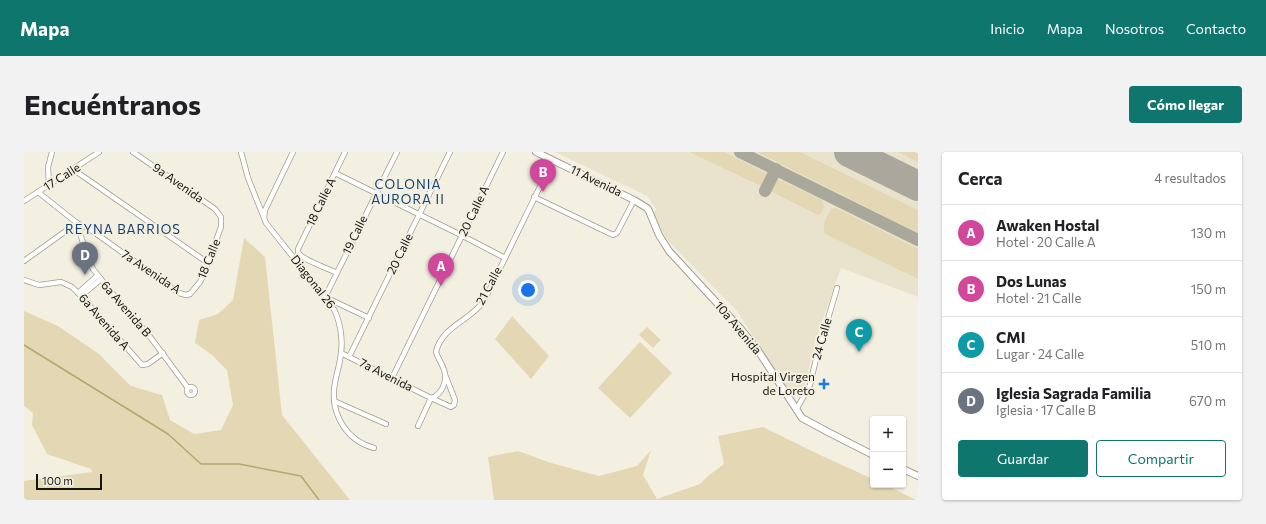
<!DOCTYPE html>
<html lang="es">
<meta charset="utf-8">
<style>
:root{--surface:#fff;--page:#f2f2f2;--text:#202124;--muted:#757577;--line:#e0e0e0;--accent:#0f766e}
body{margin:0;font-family:Commissioner,sans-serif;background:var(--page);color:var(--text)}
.controls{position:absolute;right:12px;bottom:12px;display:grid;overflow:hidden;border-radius:4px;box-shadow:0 1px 3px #0004}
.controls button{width:36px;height:36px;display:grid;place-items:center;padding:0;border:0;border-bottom:1px solid var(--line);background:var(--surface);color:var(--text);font:20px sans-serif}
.scale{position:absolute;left:12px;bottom:10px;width:66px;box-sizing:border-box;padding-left:4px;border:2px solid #15140f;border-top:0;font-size:11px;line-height:14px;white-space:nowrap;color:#15140f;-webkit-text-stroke:3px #f4f0e1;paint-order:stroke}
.you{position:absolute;left:504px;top:138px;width:14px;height:14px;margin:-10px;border:3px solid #fff;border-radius:50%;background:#1a73e8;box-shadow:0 0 0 6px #1a73e833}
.badge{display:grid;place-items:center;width:26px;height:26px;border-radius:50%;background:var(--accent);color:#fff;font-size:13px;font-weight:700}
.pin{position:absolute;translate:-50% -33px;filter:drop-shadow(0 1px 2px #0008)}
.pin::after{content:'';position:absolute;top:21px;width:14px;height:12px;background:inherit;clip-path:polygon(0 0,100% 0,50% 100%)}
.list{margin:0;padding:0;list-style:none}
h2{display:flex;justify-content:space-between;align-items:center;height:52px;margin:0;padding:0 16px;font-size:17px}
h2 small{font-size:13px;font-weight:400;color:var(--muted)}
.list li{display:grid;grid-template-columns:26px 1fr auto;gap:12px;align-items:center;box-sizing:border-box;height:56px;padding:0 16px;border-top:1px solid var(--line)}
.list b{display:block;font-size:15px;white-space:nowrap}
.list p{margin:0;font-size:13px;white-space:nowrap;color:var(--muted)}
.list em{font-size:13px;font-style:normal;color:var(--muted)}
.actions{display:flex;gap:8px;padding:12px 16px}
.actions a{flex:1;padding:9px 0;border:1px solid var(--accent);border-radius:4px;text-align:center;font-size:14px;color:var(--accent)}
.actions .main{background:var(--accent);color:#fff}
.map{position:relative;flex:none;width:894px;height:348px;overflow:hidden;border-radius:4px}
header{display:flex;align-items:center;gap:24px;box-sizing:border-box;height:56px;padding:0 20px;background:var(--accent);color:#fff}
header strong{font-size:19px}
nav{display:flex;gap:22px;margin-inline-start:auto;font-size:14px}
.intro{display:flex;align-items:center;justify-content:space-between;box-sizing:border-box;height:96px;padding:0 24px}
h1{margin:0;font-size:28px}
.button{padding:10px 18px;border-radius:4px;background:var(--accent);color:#fff;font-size:14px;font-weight:700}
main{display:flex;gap:24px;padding:0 24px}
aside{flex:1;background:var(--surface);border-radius:4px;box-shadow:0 1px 3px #0004}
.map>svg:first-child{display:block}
.built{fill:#e9e3cd}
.green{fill:#e3d8b3}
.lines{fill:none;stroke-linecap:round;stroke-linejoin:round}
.stream{stroke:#b5a771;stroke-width:1.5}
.taxiway{stroke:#aaa89c;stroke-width:12}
.runway{stroke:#aaa89c;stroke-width:30}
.street-casing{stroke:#a09c8f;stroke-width:6}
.secondary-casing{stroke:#a09c8f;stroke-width:8}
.street{stroke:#fff;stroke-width:4.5}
.secondary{stroke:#fff;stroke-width:6}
.poi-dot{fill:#187be3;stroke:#f4f0e1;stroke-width:1.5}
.labels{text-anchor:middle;stroke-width:4;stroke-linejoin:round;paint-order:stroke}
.street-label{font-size:12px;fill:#15140f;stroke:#f4f0e1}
.poi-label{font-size:12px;fill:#15140f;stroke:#f4f0e1;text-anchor:end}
.neighbourhood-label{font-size:13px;letter-spacing:1px;fill:#133f72;stroke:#f4f0e1}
</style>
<header>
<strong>Mapa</strong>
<nav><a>Inicio</a><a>Mapa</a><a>Nosotros</a><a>Contacto</a></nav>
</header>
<div class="intro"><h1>Encuéntranos</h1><a class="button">Cómo llegar</a></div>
<main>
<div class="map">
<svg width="894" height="348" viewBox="0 0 894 348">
<rect width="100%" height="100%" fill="#f4f0e1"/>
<g class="built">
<path d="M531 0H894V145L817 116 792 187 780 236 772 243 764 240 713 159 644 89 629 62 632 57 623 44Z"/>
<path d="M62 104 65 115 56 118 52 109Z"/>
</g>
<g class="green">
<path d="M665 0H700L744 22 745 24 741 33 737 34Z"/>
<path d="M733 0H776L894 58V81Z"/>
<path d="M874 0H894V10Z"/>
<path d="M754 27 798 48 800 54 797 62 794 63 748 40 747 36 751 28Z"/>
<path d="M812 56 894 97V127L801 82C797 74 803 65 807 57Z"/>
<path d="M220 86 241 105 258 263 326 348H0V329L68 320 67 317 23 302 8 273 9 261 0 254V159L34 174 75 202 107 234 138 243 146 268 170 282 197 278 209 253 203 218 188 203 171 191 175 168 194 162 209 148Z"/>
<path d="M488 164 525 204 507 227 471 187Z"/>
<path d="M623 175 637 188 629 196 615 183Z"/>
<path d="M616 190 648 221 606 266 574 236Z"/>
<path d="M739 275 796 303 849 327V333H862L892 348H470L464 305 494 299 527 311 575 324 613 314 627 298 619 323 633 347 676 332 684 324 700 312 694 284Z"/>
</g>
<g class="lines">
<path class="stream" d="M0 193 144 282 177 312H215L277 324 295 348"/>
<g class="taxiway">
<path d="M716 0 894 88"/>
<path d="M741 39 752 17"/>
</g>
<path class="runway" d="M825 0 894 34"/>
<defs>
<g id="street">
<path d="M217 0 224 26 242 71 308 154C316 167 319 186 317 201 316 214 311 225 310 238 308 265 324 289 350 296"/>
<path d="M50 18 184 111"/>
<path d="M311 21 435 82 481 106"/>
<path d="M25 33 24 15 28 0"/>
<path d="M14 40 53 71 67 78 155 141 162 143 166 142 176 130 179 124 197 75V65L191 57 109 0"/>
<path d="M510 45 589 83 593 81 610 48"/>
<path d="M0 49 75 0"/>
<path d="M240 66 241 58 269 0"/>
<path d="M0 109 53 71 63 104 69 117 88 141 124 182 164 236"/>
<path d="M313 121C305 117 280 108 275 102 273 99 274 96 276 93L321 0"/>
<path d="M0 128 15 133 37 130 48 135 57 144 118 213 124 212 139 201"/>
<path d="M54 141 73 124"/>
<path d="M57 144 77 127"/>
<path d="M345 166 301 145 373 0"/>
<path d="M317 201 407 246 427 255 430 253 431 248 422 225"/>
<path d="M325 205 426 0"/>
<path d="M368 226 479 0"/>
<circle cx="167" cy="239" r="4"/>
<path d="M407 246C418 243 424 228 420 218 418 211 414 207 412 200 418 174 446 169 460 149L529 8"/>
<path d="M310 249 362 272"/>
<path d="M772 258 786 233 791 211 813 136"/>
<path d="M394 274 407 246"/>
</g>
<g id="secondary">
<path d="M512 0 610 48 623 56 625 59 635 83 645 99 716 176 733 197 778 266 804 280 849 303"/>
<path d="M879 317 894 324"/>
</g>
</defs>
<use href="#street" class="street-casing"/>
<use href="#secondary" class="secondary-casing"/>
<use href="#street" class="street"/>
<use href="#secondary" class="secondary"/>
</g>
<path class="poi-dot" d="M798 226h4v4h4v4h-4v4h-4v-4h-4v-4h4z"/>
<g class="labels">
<g class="street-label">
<text transform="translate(38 25) rotate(-32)" y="4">17 Calle</text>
<text transform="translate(572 29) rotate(26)" y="4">11 Avenida</text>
<text transform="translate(154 31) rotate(35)" y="4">9a Avenida</text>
<text transform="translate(297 50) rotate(-64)" y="4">18 Calle A</text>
<text transform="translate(450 59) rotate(-64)" y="4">20 Calle A</text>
<text transform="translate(331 83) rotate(-64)" y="4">19 Calle</text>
<text transform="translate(376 102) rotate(-64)" y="4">20 Calle</text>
<text transform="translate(185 107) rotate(-68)" y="4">18 Calle</text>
<text transform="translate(127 120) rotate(34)" y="4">7a Avenida A</text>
<text transform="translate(289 130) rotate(52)" y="4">Diagonal 26</text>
<text transform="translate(465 134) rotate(-62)" y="4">21 Calle</text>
<text transform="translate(102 157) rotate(49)" y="4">6a Avenida B</text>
<text transform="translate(80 170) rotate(49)" y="4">6a Avenida A</text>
<text transform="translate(714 176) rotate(50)" y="4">10a Avenida</text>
<text transform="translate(798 187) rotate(-74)" y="4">24 Calle</text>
<text transform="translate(362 223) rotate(27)" y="4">7a Avenida</text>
</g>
<g class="poi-label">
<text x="791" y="229">Hospital Virgen<tspan x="791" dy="14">de Loreto</tspan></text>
</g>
<g class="neighbourhood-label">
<text x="384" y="37">COLONIA<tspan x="384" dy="15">AURORA II</tspan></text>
<text x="99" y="82">REYNA BARRIOS</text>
</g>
</g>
</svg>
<div class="controls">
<button>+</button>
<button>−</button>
</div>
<div class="scale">100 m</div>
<div class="you"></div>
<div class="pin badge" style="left:417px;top:134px;background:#d1479c">A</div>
<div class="pin badge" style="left:519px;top:40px;background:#d1479c">B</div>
<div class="pin badge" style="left:835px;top:200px;background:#0f9aa8">C</div>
<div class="pin badge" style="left:61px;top:123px;background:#6b7280">D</div>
</div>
<aside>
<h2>Cerca<small>4 resultados</small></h2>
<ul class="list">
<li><span class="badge" style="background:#d1479c">A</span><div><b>Awaken Hostal</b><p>Hotel · 20 Calle A</p></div><em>130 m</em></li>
<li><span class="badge" style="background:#d1479c">B</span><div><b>Dos Lunas</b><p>Hotel · 21 Calle</p></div><em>150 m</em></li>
<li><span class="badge" style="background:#0f9aa8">C</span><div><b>CMI</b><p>Lugar · 24 Calle</p></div><em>510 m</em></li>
<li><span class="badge" style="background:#6b7280">D</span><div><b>Iglesia Sagrada Familia</b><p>Iglesia · 17 Calle B</p></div><em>670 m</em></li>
</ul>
<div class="actions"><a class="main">Guardar</a><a>Compartir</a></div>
</aside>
</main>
